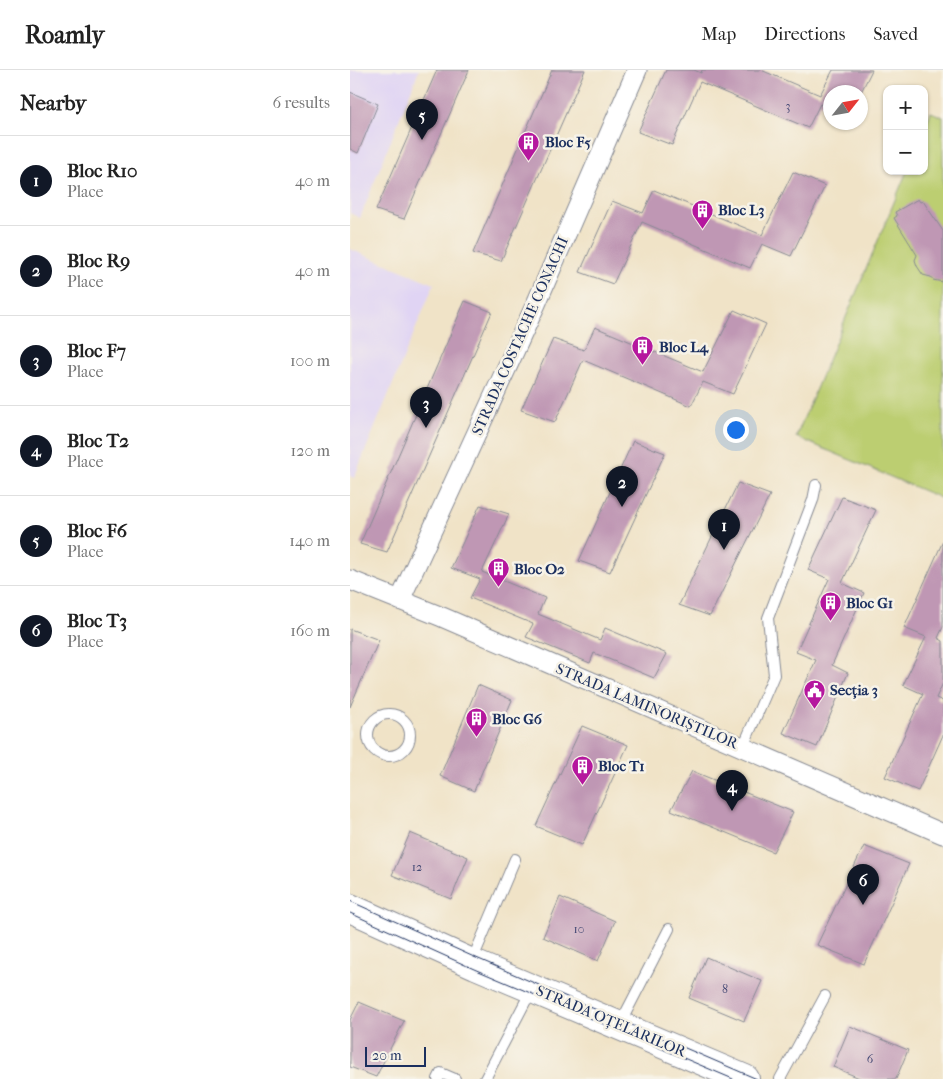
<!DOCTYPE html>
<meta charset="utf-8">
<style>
:root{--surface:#fff;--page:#f2f2f2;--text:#222;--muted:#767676;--line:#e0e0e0;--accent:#111827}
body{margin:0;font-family:"IM FELL French Canon",serif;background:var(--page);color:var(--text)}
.controls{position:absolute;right:15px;top:15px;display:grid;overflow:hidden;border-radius:10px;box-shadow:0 1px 4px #0004}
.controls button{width:45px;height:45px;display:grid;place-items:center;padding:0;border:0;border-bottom:1px solid var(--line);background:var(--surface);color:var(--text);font:25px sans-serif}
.compass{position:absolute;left:473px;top:15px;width:45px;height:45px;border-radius:50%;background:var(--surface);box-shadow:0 1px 4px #0004;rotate:59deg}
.scale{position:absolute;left:15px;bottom:12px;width:61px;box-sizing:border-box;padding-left:5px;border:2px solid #1b2f5e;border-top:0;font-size:14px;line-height:18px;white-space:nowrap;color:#1b2f5e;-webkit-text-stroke:4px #f7f3e8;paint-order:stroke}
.you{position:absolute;left:385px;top:359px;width:18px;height:18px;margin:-12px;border:4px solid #fff;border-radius:50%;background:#1a73e8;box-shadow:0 0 0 8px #1a73e833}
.badge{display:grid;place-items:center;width:32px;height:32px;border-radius:50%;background:var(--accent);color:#fff;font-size:16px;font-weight:700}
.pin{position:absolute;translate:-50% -41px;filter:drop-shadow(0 1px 2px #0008)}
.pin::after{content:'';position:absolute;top:26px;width:18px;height:15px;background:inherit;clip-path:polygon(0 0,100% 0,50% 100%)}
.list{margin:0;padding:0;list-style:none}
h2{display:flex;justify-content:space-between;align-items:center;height:65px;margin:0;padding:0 20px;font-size:21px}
h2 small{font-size:16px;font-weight:400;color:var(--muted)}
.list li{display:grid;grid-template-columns:32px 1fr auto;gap:15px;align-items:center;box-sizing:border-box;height:90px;padding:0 20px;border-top:1px solid var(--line)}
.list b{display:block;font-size:19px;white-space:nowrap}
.list p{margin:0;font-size:16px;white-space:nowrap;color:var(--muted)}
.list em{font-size:16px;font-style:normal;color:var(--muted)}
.map{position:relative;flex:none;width:593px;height:1009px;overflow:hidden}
header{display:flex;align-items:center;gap:30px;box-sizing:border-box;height:70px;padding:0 25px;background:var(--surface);border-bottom:1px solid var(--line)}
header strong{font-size:24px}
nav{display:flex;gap:28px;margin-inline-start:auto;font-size:18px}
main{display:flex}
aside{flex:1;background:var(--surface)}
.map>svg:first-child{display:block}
.built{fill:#e0d4f4}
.green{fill:#bcce71;stroke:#6c7e68}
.building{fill:#bf97b4}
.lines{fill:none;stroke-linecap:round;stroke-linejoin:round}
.lane-casing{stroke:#868992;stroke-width:12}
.street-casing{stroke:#868992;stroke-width:21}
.secondary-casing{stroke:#868992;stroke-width:30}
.lane{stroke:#fff;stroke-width:10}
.street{stroke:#fff;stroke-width:19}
.secondary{stroke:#fff;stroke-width:28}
.tram{stroke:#1b2f5e;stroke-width:1}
.labels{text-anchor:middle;stroke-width:5;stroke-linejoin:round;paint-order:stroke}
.number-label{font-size:12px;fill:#444974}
.poi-label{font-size:15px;font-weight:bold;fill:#1b2f5e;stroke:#f7f3e8;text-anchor:start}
.street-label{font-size:15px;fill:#1b2f5e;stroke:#f7f3e8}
</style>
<header>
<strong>Roamly</strong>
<nav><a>Map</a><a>Directions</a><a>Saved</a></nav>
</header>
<main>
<aside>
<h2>Nearby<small>6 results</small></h2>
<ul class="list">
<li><span class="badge">1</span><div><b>Bloc R10</b><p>Place</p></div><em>40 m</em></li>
<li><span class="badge">2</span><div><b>Bloc R9</b><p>Place</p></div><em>40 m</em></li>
<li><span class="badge">3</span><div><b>Bloc F7</b><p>Place</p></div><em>100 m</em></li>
<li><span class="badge">4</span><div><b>Bloc T2</b><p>Place</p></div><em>120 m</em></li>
<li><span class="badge">5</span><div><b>Bloc F6</b><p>Place</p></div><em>140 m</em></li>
<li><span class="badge">6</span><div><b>Bloc T3</b><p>Place</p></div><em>160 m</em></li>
</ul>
</aside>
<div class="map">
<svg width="593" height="1009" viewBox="0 0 593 1009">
<rect width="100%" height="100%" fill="#f7f3e8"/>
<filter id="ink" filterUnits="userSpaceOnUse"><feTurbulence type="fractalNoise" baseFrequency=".02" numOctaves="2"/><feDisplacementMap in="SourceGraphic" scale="10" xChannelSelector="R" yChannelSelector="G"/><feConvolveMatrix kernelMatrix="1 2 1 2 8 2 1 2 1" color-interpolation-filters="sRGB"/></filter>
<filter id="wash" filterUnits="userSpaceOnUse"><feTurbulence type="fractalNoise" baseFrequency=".0096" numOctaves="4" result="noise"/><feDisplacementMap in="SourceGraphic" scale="20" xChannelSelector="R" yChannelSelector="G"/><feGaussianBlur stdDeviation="1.12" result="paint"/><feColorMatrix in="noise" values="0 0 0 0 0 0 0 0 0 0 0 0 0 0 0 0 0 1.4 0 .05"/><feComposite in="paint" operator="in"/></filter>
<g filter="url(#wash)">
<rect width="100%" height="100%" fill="#f0e3c7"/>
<g class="built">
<path d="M0 0H69L10 148 0 143Z"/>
<path d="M0 179 84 214 4 408 0 406Z"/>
</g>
<path class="green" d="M581 42 593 47V429L446 367 557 101H574V59Z"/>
<g id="blocks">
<g class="building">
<path d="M87 0H119L54 149 26 140Z"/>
<path d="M202 0H235L151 191 123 183Z"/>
<path d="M316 0H344L351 3 352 0H411L470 25 483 0H522L511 22H480V38L470 34 458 58 350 12 322 75 288 62Z"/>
<path d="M0 22 28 34 8 83 0 79Z"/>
<path d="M443 102 475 116 441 186 412 174 400 198 292 152 263 214 230 202 262 131 293 143 304 120 412 165Z"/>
<path d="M568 129 570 132 573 131 593 161V212L583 210 581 207 573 205 567 196 565 190 567 185 544 148 547 146 545 142Z"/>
<path d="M115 231 142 242 37 482 10 474Z"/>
<path d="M384 240 416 254 383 324 353 312 341 336 233 290 205 352 171 340 203 269 234 280 245 257 353 302Z"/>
<path d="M283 371 315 383 260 502 229 491Z"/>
<path d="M388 413 420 425 360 546 329 535Z"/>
<path d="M492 427 526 440 492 513 514 523 482 595 498 603 467 677 433 663 466 590 446 582 479 509 458 500Z"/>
<path d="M130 435 159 444 132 502 195 528 188 544 250 570 255 558 317 584 304 608 244 583 240 593 176 567 183 554 120 528 130 509 101 498Z"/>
<path d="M593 471V557L588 568 593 571V613L586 628 593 631V665L568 721 535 707 573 624 553 615 576 567 554 558Z"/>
<path d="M0 559 29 570 0 637Z"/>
<path d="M128 615 162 630 124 721 90 706Z"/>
<path d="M232 656 278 675 232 775 186 756Z"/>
<path d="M342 701 443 742 423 782 321 740Z"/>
<path d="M60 763 118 787 101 829 42 805Z"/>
<path d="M514 776 559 794 514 894 467 875Z"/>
<path d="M210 827 265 851 248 891 193 867Z"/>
<path d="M356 887 412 911 394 951 339 928Z"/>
<path d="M9 932 54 951 26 1007 0 997V950Z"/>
<path d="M500 956 558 980 546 1009H512L483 997Z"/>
</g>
</g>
</g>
<g filter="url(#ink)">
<use href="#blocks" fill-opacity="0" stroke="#868992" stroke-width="1"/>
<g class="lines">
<defs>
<g id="lane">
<circle cx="39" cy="665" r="21"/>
<path d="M393 677 424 605 418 548 463 430 466 415"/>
<path d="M122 891 165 789"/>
<path d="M270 954 319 859"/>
<path d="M88 1009 91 1003 105 1009"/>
<path d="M135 1009 182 919"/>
<path d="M430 1009 475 926"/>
</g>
<g id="street">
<path d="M0 510 92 547 593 764"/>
<path d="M50 530 186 234 287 0"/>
</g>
<path id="secondary" d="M0 838 126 895 395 1009"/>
</defs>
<use href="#lane" class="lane-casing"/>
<use href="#street" class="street-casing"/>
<use href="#secondary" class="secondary-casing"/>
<use href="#lane" class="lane"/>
<use href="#street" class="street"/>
<use href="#secondary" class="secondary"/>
<g class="tram">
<path d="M0 831 124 887 407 1009"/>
<path d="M0 843 124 899 383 1009"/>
</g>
</g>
</g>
<defs>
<symbol id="building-pin" viewBox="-11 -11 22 30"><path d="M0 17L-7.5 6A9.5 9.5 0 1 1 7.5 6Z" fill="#b5179e" stroke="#f7f3e8"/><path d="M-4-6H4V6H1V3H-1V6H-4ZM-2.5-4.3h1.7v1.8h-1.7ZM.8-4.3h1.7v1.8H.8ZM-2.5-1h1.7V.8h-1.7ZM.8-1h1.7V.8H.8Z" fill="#fff"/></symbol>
<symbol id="civic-pin" viewBox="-11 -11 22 30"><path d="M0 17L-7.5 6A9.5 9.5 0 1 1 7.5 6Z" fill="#b5179e" stroke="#f7f3e8"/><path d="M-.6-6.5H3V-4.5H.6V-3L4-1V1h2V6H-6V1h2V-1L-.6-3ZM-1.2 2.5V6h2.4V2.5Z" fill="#fff"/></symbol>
</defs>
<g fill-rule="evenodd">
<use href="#building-pin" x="166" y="60" width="25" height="34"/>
<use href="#building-pin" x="340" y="128" width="25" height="34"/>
<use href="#building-pin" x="280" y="264" width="25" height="34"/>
<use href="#building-pin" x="136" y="486" width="25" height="34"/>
<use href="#building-pin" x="468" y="520" width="25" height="34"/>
<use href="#civic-pin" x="452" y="608" width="25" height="34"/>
<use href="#building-pin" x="114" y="636" width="25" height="34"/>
<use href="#building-pin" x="220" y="684" width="25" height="34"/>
</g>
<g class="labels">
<g class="number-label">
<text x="438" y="40">3</text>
<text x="67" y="801">12</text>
<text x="229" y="863">10</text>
<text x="375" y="923">8</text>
<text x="520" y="993">6</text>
</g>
<g class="poi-label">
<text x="195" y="77">Bloc F5</text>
<text x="368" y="145">Bloc L3</text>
<text x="309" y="282">Bloc L4</text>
<text x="164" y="504">Bloc O2</text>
<text x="496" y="538">Bloc G1</text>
<text x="480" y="625">Secția 3</text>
<text x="142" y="654">Bloc G6</text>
<text x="248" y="701">Bloc T1</text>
</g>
<g class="street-label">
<text transform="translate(170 266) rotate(-66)" y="5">STRADA COSTACHE CONACHI</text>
<text transform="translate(297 636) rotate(23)" y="5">STRADA LAMINORIȘTILOR</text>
<text transform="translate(261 951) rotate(23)" y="5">STRADA OȚELARILOR</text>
</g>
</g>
</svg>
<div class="controls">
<button>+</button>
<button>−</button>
</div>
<svg class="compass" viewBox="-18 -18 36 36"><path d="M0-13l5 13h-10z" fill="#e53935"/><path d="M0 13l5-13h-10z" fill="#767676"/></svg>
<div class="scale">20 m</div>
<div class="you"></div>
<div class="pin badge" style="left:374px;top:480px">1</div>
<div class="pin badge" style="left:272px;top:437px">2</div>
<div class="pin badge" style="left:76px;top:358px">3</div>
<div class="pin badge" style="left:382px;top:741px">4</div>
<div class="pin badge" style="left:72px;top:70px">5</div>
<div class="pin badge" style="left:513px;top:835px">6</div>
</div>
</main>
